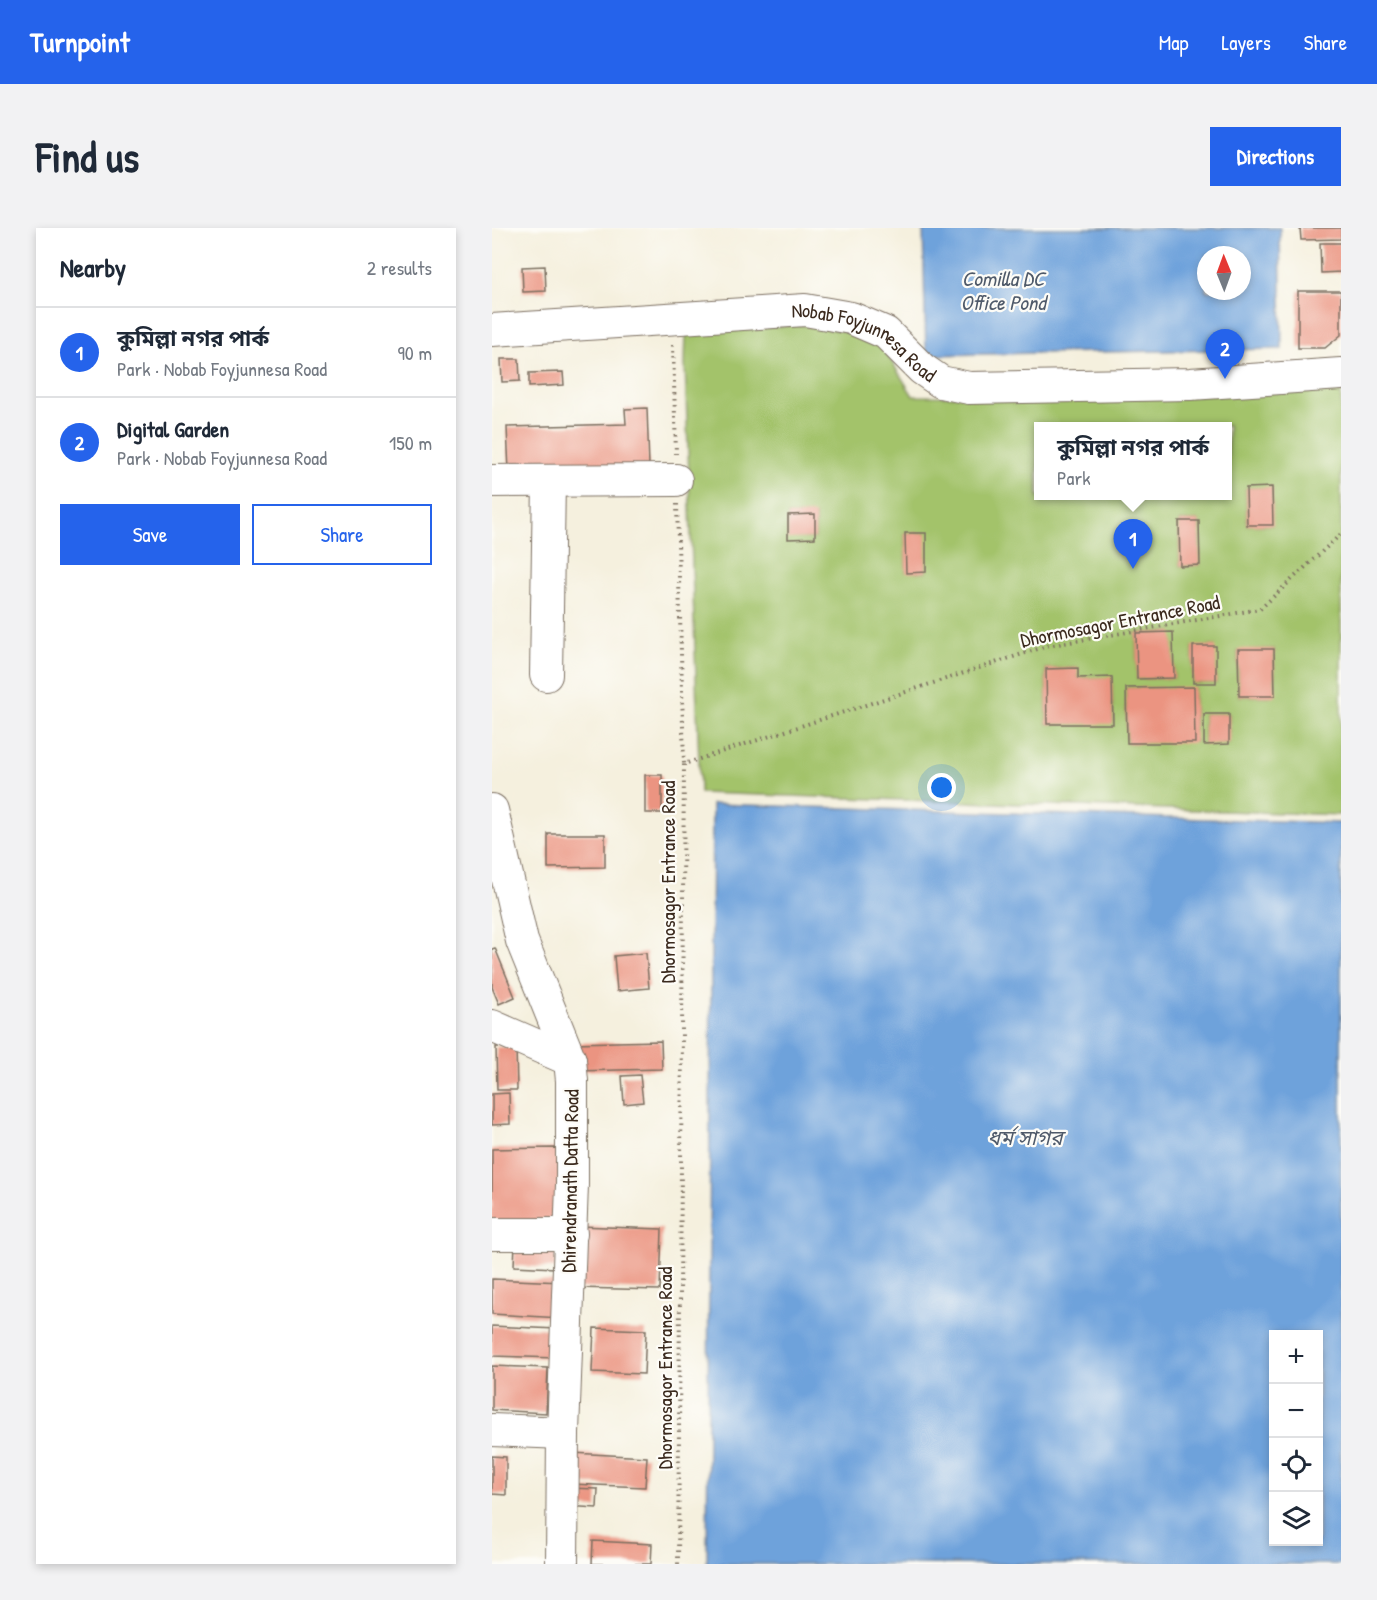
<!DOCTYPE html>
<meta charset="utf-8">
<style>
:root{--surface:#fff;--page:#f2f2f3;--text:#1f2937;--muted:#747a83;--line:#e0e1e3;--accent:#2563eb}
body{margin:0;font-family:"Patrick Hand","Noto Sans Bengali",sans-serif;background:var(--page);color:var(--text)}
.controls{position:absolute;right:18px;bottom:18px;display:grid;overflow:hidden;border-radius:0px;box-shadow:0 3px 9px #0003}
.controls button{width:54px;height:54px;display:grid;place-items:center;padding:0;border:0;border-bottom:2px solid var(--line);background:var(--surface);color:var(--text);font:30px sans-serif}
.compass{position:absolute;left:705px;top:18px;width:54px;height:54px;border-radius:50%;background:var(--surface);box-shadow:0 3px 9px #0003;rotate:359deg}
.you{position:absolute;left:450px;top:560px;width:21px;height:21px;margin:-15px;border:4px solid #fff;border-radius:50%;background:#1a73e8;box-shadow:0 0 0 9px #1a73e833}
.badge{display:grid;place-items:center;width:39px;height:39px;border-radius:50%;background:var(--accent);color:#fff;font-size:20px;font-weight:700}
.pin{position:absolute;translate:-50% -50px;filter:drop-shadow(0 2px 3px #0008)}
.pin::after{content:'';position:absolute;top:32px;width:21px;height:18px;background:inherit;clip-path:polygon(0 0,100% 0,50% 100%)}
.popup{position:absolute;left:542px;top:194px;width:198px;height:78px;box-sizing:border-box;display:grid;place-content:center;border-radius:0px;background:var(--surface);filter:drop-shadow(0 2px 4px #0005);font-size:20px;white-space:nowrap;color:var(--muted)}
.popup b{font-size:22px;color:var(--text)}
.popup::after{content:'';position:absolute;left:50%;top:100%;margin-left:-12px;border:12px solid transparent;border-top-color:var(--surface)}
.list{margin:0;padding:0;list-style:none}
h2{display:flex;justify-content:space-between;align-items:center;height:78px;margin:0;padding:0 24px;font-size:26px}
h2 small{font-size:20px;font-weight:400;color:var(--muted)}
.list li{display:grid;grid-template-columns:39px 1fr auto;gap:18px;align-items:center;box-sizing:border-box;height:90px;padding:0 24px;border-top:2px solid var(--line)}
.list b{display:block;font-size:22px;white-space:nowrap}
.list p{margin:0;font-size:20px;white-space:nowrap;color:var(--muted)}
.list em{font-size:20px;font-style:normal;color:var(--muted)}
.actions{display:flex;gap:12px;padding:18px 24px}
.actions a{flex:1;padding:14px 0;border:2px solid var(--accent);border-radius:0px;text-align:center;font-size:21px;color:var(--accent)}
.actions .main{background:var(--accent);color:#fff}
.icon{flex:none;width:33px;height:33px;fill:none;stroke:currentColor;stroke-width:2;stroke-linecap:round;stroke-linejoin:round}
.map{position:relative;flex:none;width:849px;height:1336px;overflow:hidden;border-radius:0px}
header{display:flex;align-items:center;gap:36px;box-sizing:border-box;height:84px;padding:0 30px;background:var(--accent);color:#fff}
header strong{font-size:28px}
nav{display:flex;gap:33px;margin-inline-start:auto;font-size:21px}
.intro{display:flex;align-items:center;justify-content:space-between;box-sizing:border-box;height:144px;padding:0 36px}
h1{margin:0;font-size:42px}
.button{padding:15px 27px;border-radius:0px;background:var(--accent);color:#fff;font-size:21px;font-weight:700}
main{display:flex;gap:36px;padding:0 36px}
aside{flex:1;background:var(--surface);border-radius:0px;box-shadow:0 3px 9px #0003}
.map>svg:first-child{display:block}
.green{fill:#a3c36b;stroke:#6f7644;stroke-width:1.5;fill-rule:evenodd}
.water{fill:#6ea2db;stroke:#54667c;stroke-width:1.5;fill-rule:evenodd}
.building{fill:#eb9481}
.lines{fill:none;stroke-linecap:round;stroke-linejoin:round}
.minor-casing{stroke:#7c6f61;stroke-width:34}
.path{stroke:#7c6f61;stroke-width:4;stroke-dasharray:1.5 4.5;stroke-linecap:butt}
.minor{stroke:#fff;stroke-width:32}
.labels{text-anchor:middle;stroke-width:4.5;stroke-linejoin:round;paint-order:stroke}
.street-label{font-size:20px;fill:#3b2a1e;stroke:#fdfcf7}
.water-label{font-size:21px;font-style:italic;fill:#4f5a6a;stroke:#fdfcf7}
</style>
<header>
<strong>Turnpoint</strong>
<nav><a>Map</a><a>Layers</a><a>Share</a></nav>
</header>
<div class="intro"><h1>Find us</h1><a class="button">Directions</a></div>
<main>
<aside>
<h2>Nearby<small>2 results</small></h2>
<ul class="list">
<li><span class="badge">1</span><div><b>কুমিল্লা নগর পার্ক</b><p>Park · Nobab Foyjunnesa Road</p></div><em>90 m</em></li>
<li><span class="badge">2</span><div><b>Digital Garden</b><p>Park · Nobab Foyjunnesa Road</p></div><em>150 m</em></li>
</ul>
<div class="actions"><a class="main">Save</a><a>Share</a></div>
</aside>
<div class="map">
<svg width="849" height="1336" viewBox="0 0 849 1336">
<rect width="100%" height="100%" fill="#fdfcf7"/>
<filter id="ink" filterUnits="userSpaceOnUse"><feTurbulence type="fractalNoise" baseFrequency=".0167" numOctaves="2"/><feDisplacementMap in="SourceGraphic" scale="12" xChannelSelector="R" yChannelSelector="G"/><feConvolveMatrix kernelMatrix="1 2 1 2 8 2 1 2 1" color-interpolation-filters="sRGB"/></filter>
<filter id="wash" filterUnits="userSpaceOnUse"><feTurbulence type="fractalNoise" baseFrequency=".008" numOctaves="4" result="noise"/><feDisplacementMap in="SourceGraphic" scale="24" xChannelSelector="R" yChannelSelector="G"/><feGaussianBlur stdDeviation="1.35" result="paint"/><feColorMatrix in="noise" values="0 0 0 0 0 0 0 0 0 0 0 0 0 0 0 0 0 1.4 0 .05"/><feComposite in="paint" operator="in"/></filter>
<g filter="url(#wash)">
<rect width="100%" height="100%" fill="#f5f0de"/>
<path class="green" d="M311 97 352 103 390 118 421 168 645 169 849 161V587L208 565 193 136 194 105ZM546 198H736V268H546ZM754 260H780V297H755ZM296 287H323V310H296ZM687 293H707L708 337 688 338ZM413 305H433L434 344H414ZM680 404 682 450 645 451 644 405ZM723 418 724 455H701V419ZM782 421 783 468H747L746 422ZM585 440 586 450H620L621 495 555 496 554 441ZM702 460 703 514 635 515 634 460ZM712 486H737V516H712Z"/>
<g class="water">
<path d="M431 0H788L790 121 434 127ZM714 27H750V63H714Z"/>
<path d="M220 576 849 595V1336H215ZM782 1106H826V1314H782Z"/>
</g>
<g id="blocks">
<g class="building">
<path d="M808 0H849V11L809 12Z"/>
<path d="M828 15H849V44L829 45Z"/>
<path d="M53 38 54 63 31 64 30 39Z"/>
<path d="M806 63H849V107L833 120H806Z"/>
<path d="M9 131H27L28 153 10 154Z"/>
<path d="M71 144 72 157 37 159V145Z"/>
<path d="M155 180 157 238 17 243 15 199 134 196 133 181Z"/>
<path d="M780 259 781 297H755L754 260Z"/>
<path d="M323 286V310L296 311V287Z"/>
<path d="M687 293H707L708 337 688 338Z"/>
<path d="M413 305H434V344L414 345Z"/>
<path d="M681 404 682 450 645 451 644 405Z"/>
<rect x="701" y="418" width="23" height="37"/>
<path d="M746 421H782L783 468H747Z"/>
<path d="M586 440V450L620 449 621 496H555L554 441Z"/>
<path d="M702 459 703 515H635L634 460Z"/>
<path d="M712 486H737V516L712 517Z"/>
<rect x="153" y="547" width="17" height="38"/>
<path d="M56 606H113V639L56 640Z"/>
<path d="M3 720 23 769 7 776 0 759V721Z"/>
<path d="M154 725 157 760 125 763 122 728Z"/>
<path d="M169 813 170 841 81 843V815Z"/>
<path d="M4 819H24L25 862H5Z"/>
<path d="M148 847 151 874 132 876 130 848Z"/>
<path d="M17 865 18 896 0 897V866Z"/>
<path d="M64 920 77 1000 0 1001V921Z"/>
<path d="M86 998 170 1001 168 1062 85 1060Z"/>
<path d="M23 1015 64 1017 63 1040 22 1038Z"/>
<path d="M0 1051 71 1054 69 1090 0 1086Z"/>
<path d="M0 1098 65 1101 64 1130 0 1128Z"/>
<path d="M102 1100 154 1102 152 1146 100 1144Z"/>
<path d="M0 1138 56 1140 54 1185 0 1182Z"/>
<path d="M80 1225 155 1229 153 1259 78 1256Z"/>
<path d="M0 1228 14 1229V1267L0 1266Z"/>
<path d="M75 1260 106 1261 105 1280 74 1278Z"/>
<path d="M101 1313 160 1316 159 1336H100Z"/>
</g>
</g>
</g>
<g filter="url(#ink)">
<use href="#blocks" fill-opacity="0" stroke="#7c6f61" stroke-width="1.5"/>
<g class="lines">
<defs>
<g id="minor">
<path id="s1" d="M0 102 313 82 359 90 394 105 430 141 449 154 477 160 698 156 849 146"/>
<path d="M0 253 184 252"/>
<path d="M54 447 57 253"/>
<path d="M0 582 30 713 78 832 80 853V957L71 1205 70 1336"/>
<path d="M0 798 78 832"/>
<path d="M0 1006H79"/>
<path d="M0 1202 71 1205"/>
</g>
</defs>
<use href="#minor" class="minor-casing"/>
<g class="path">
<path d="M181 117 184 226"/>
<path d="M185 276 192 536"/>
<path d="M186 1336 192 536 555 418 768 381 849 306"/>
</g>
<use href="#minor" class="minor"/>
</g>
</g>
<g class="labels">
<g class="street-label">
<text dy="7" stroke="none"><textPath href="#s1" startOffset="382">Nobab Foyjunnesa Road</textPath></text>
<text transform="translate(628 393) rotate(-11)" y="7">Dhormosagor Entrance Road</text>
<text transform="translate(176 654) rotate(-90)" y="7">Dhormosagor Entrance Road</text>
<text transform="translate(78 953) rotate(-89)" y="7">Dhirendranath Datta Road</text>
<text transform="translate(173 1140) rotate(-90)" y="7">Dhormosagor Entrance Road</text>
</g>
<g class="water-label">
<text x="511" y="58">Comilla DC<tspan x="511" dy="24">Office Pond</tspan></text>
<text x="533" y="917">ধর্ম সাগর</text>
</g>
</g>
</svg>
<div class="controls">
<button>+</button>
<button>−</button>
<button><svg class="icon" aria-label="locate" viewBox="0 0 24 24"><circle cx="12" cy="12" r="6"/><path d="M12 2v4M12 18v4M2 12h4M18 12h4"/></svg></button>
<button><svg class="icon" aria-label="layers" viewBox="0 0 24 24"><path d="M12 4l9 5-9 5-9-5zM3 14l9 5 9-5"/></svg></button>
</div>
<svg class="compass" viewBox="-18 -18 36 36"><path d="M0-13l5 13h-10z" fill="#e53935"/><path d="M0 13l5-13h-10z" fill="#747a83"/></svg>
<div class="you"></div>
<div class="pin badge" style="left:641px;top:341px">1</div>
<div class="popup"><b>কুমিল্লা নগর পার্ক</b>Park</div>
<div class="pin badge" style="left:733px;top:151px">2</div>
</div>
</main>
